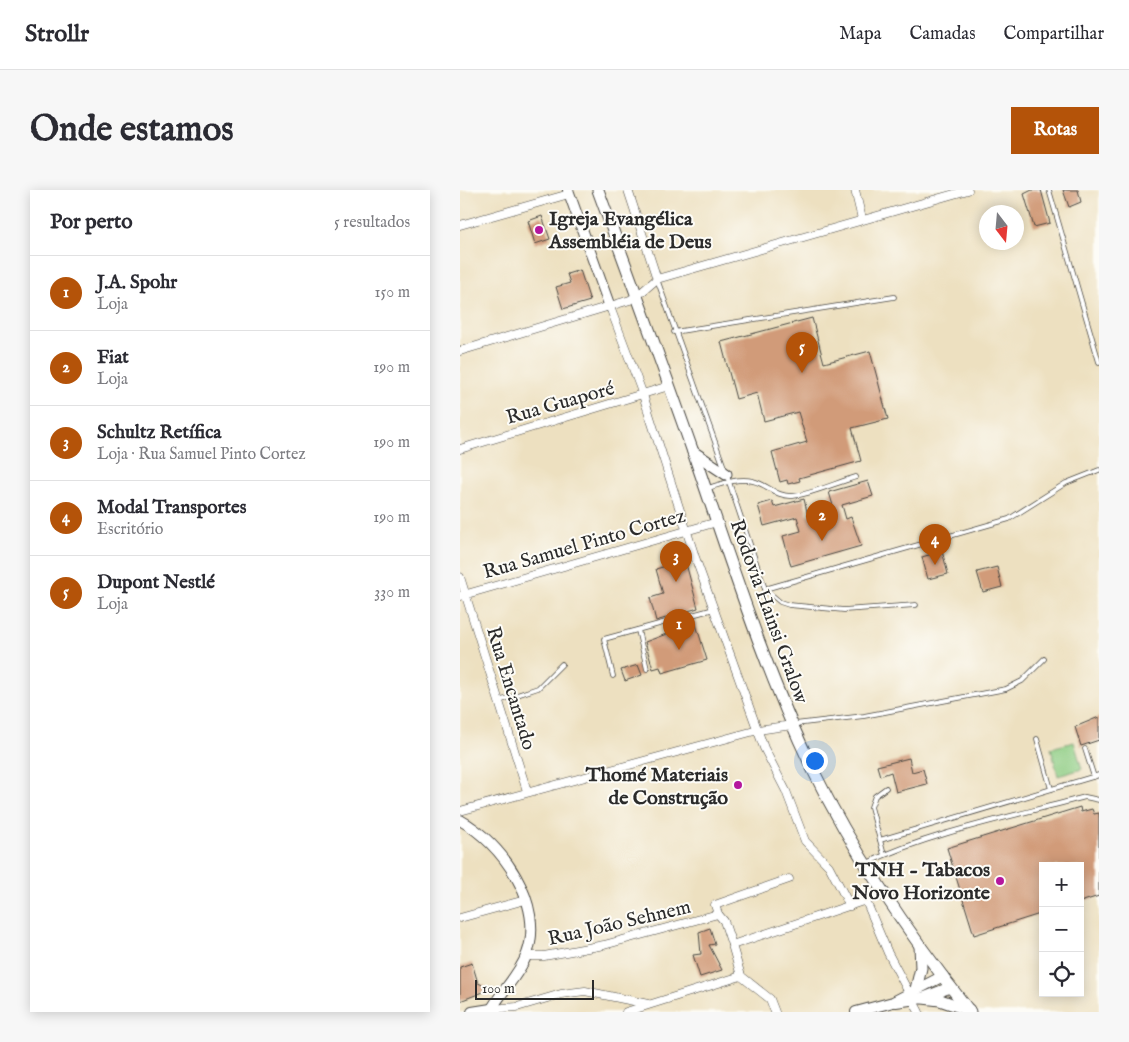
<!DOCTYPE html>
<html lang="pt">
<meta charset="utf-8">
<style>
:root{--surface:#fff;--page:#f7f7f7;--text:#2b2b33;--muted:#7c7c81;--line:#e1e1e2;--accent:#b45309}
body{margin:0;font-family:"IM FELL English",serif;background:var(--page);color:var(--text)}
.controls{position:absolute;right:15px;bottom:15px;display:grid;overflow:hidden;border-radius:0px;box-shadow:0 2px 12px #0003}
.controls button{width:45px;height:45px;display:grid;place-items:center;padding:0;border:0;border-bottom:1px solid var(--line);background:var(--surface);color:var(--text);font:25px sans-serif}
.compass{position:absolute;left:519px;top:15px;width:45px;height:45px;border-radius:50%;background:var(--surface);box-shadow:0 2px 12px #0003;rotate:164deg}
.scale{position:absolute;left:15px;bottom:12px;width:119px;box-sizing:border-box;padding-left:5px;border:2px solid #2b2b2b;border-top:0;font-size:14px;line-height:18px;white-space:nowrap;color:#2b2b2b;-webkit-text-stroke:4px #fdfcf7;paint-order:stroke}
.you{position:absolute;left:354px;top:570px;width:18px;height:18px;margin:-12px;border:4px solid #fff;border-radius:50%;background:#1a73e8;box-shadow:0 0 0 8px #1a73e833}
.badge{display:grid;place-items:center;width:32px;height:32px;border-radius:50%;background:var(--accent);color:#fff;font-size:16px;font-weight:700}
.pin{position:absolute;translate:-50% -41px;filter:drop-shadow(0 1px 2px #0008)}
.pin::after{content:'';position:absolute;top:26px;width:18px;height:15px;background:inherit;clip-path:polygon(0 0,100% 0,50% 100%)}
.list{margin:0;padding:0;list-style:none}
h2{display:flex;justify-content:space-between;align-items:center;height:65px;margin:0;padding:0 20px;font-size:21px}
h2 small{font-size:16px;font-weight:400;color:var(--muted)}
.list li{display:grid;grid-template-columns:32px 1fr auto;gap:15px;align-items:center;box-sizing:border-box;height:75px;padding:0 20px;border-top:1px solid var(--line)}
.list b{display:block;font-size:19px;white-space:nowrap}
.list p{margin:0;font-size:16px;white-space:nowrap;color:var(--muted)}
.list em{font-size:16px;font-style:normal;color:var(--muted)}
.icon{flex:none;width:28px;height:28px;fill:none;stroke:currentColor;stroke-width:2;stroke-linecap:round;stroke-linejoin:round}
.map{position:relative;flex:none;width:639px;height:822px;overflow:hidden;border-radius:0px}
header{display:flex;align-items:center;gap:30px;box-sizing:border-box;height:70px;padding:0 25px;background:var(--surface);border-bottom:1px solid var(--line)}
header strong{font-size:24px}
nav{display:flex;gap:28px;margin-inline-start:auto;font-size:18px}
.intro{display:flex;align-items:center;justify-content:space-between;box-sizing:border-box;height:120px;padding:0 30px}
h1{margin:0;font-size:35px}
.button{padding:12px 22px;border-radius:0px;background:var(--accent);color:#fff;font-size:18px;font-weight:700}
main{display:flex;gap:30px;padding:0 30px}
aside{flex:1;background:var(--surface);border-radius:0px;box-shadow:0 2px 12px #0003}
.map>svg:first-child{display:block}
.green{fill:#8dcc82;stroke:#5c7c56}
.building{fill:#d19b79}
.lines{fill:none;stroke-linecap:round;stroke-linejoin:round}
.lane-casing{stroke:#484641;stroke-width:5.5}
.street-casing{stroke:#484641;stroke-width:9}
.secondary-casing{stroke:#484641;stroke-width:12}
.primary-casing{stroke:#484641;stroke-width:13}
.lane{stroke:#fff;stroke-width:4}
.street{stroke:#fff;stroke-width:8}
.secondary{stroke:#fff;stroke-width:10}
.primary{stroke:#fff;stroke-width:11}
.poi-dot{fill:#b5179e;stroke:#fdfcf7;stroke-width:2}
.labels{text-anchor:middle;stroke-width:4;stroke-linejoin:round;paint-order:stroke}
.poi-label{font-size:20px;font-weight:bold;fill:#2b2b2b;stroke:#fdfcf7;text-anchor:end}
.street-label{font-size:20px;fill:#2b2b2b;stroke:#fdfcf7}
</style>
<header>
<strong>Strollr</strong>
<nav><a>Mapa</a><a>Camadas</a><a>Compartilhar</a></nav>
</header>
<div class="intro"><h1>Onde estamos</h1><a class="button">Rotas</a></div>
<main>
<aside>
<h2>Por perto<small>5 resultados</small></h2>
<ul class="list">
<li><span class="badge">1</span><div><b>J.A. Spohr</b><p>Loja</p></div><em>150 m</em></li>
<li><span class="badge">2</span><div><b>Fiat</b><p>Loja</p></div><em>190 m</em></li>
<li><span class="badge">3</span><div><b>Schultz Retífica</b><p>Loja · Rua Samuel Pinto Cortez</p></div><em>190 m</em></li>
<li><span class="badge">4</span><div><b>Modal Transportes</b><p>Escritório</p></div><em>190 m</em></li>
<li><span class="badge">5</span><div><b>Dupont Nestlé</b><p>Loja</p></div><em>330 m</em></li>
</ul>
</aside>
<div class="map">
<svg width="639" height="822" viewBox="0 0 639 822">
<rect width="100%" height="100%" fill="#fdfcf7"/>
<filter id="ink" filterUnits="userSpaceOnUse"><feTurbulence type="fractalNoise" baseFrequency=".02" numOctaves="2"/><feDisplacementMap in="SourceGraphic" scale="10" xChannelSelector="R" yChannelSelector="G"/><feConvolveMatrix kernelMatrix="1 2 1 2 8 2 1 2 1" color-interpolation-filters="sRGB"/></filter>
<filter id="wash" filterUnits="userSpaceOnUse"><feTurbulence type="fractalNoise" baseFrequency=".0096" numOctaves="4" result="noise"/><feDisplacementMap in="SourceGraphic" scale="20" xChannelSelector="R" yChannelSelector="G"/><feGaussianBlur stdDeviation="1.12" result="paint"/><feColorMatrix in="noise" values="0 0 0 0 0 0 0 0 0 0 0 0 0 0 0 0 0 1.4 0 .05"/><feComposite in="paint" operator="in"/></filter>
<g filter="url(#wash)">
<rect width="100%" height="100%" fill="#ede0c0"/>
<path class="green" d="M614 552 622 579 598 586 591 558Z"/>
<g id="blocks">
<g class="building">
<path d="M572 0H581L590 33 574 37 564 4Z"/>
<path d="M603 0H618L621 12 609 17Z"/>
<path d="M82 26 90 49 75 54 68 31Z"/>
<path d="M120 80 130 111 103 119 96 97 110 93 107 84Z"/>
<path d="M352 128 364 173 410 161 428 229 392 238 401 271 339 288 340 291 328 294 327 290 320 292 312 262 347 252 338 222 304 231 297 203 276 209 261 152Z"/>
<path d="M408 291 413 306 382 315 386 329 391 327 401 356 331 376 323 346 341 341 337 327 304 336 298 315 312 311 314 317 344 309 348 326 374 319 369 302Z"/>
<path d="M482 361 488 384 468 389 462 367Z"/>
<path d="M225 370 238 418 196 431 190 408 203 404 196 379Z"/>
<path d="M537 377 542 397 523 402 517 382Z"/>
<path d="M234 428 247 470 202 483 200 477 193 479 185 452 220 439 218 433Z"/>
<path d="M178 475 182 485 165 491 161 480Z"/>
<path d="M639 527V550L621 556 615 537Z"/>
<path d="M449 568 452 582 463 579 467 594 436 602 431 582 420 586 417 576Z"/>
<path d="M620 617 621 622 632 619 634 624 639 623V706L620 712V676H583V723L514 745 487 658Z"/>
<path d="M250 738 255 754 249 755 262 780 240 787 233 765 241 764 239 742Z"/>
<path d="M12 773 18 793 25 796 26 801 0 811V777Z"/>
</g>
</g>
</g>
<g filter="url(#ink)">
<use href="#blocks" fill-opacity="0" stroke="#484641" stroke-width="1"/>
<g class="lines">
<defs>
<g id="lane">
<path d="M589 0 639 172"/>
<path d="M197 89 265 280"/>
<path d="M214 142 434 107"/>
<path d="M267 286 305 399 549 329 606 293 639 280"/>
<path d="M248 298C265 293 284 285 301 294 312 299 319 307 333 306 349 305 378 292 396 287"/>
<path d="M305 399 320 412 329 415 384 420 456 415"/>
<path d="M178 440 187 479"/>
<path d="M153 486 144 449 254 419"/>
<path d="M39 511 78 498 102 474"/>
<path d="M335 534 404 526 546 499 562 491 584 469"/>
<path d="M577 549 591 599"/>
<path d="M625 559 634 587"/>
<path d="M420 650 639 585"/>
<path d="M424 665 411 617 415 606 426 598"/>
<path d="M407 673C472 642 555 626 625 607L639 610"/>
</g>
<g id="street">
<path d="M168 0 197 89"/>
<path d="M395 0 402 29"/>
<path d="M0 35 109 4"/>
<path d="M150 117 183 205 235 367 304 558 326 601 345 651 369 676 390 716"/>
<path d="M0 161 170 110 177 106 197 89 508 0"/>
<path d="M0 259 209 196"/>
<path d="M0 387 67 601"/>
<path d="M0 406 257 332"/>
<path d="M0 621 298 540 332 535"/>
<path d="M406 711 428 763 459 822"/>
<path d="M258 724 255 715 329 689"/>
<path d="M0 728 65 710"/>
<path d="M66 766H84L144 755 258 724 264 731 272 755"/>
<path d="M281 786 310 809 315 822"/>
<path d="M31 819 57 817 101 804 125 801 188 814"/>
<path d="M166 822 281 786 272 755 424 704"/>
</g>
<g id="secondary">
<path d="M108 0 150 117"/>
<path d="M0 630C42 653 85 714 67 764 59 786 40 802 30 822"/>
<path d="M436 812 463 808 491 797"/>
<path d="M12 822 31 819"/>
<path d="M396 822 433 812 483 786"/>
</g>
<g id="primary">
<path d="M138 0C170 87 202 174 233 262 270 369 304 479 354 582 396 668 451 747 510 822"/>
<path d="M233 262 266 284"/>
<path d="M456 799 461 778 460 756"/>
<path d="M463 808 480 810 509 820"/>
</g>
</defs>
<use href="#lane" class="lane-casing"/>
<use href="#street" class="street-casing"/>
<use href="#secondary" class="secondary-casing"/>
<use href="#primary" class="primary-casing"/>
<use href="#lane" class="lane"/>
<use href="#street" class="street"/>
<use href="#secondary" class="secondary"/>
<use href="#primary" class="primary"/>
</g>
</g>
<g class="poi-dot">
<circle cx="79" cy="40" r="5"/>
<circle cx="278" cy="595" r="5"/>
<circle cx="540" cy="691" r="5"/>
</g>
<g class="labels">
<g class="poi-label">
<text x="89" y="35" text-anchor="start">Igreja Evangélica<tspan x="89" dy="23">Assembléia de Deus</tspan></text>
<text x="268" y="591">Thomé Materiais<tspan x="268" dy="23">de Construção</tspan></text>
<text x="530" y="686">TNH - Tabacos<tspan x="530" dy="23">Novo Horizonte</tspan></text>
</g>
<g class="street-label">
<text transform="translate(100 212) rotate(-16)" y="7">Rua Guaporé</text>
<text transform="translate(124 353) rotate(-16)" y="7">Rua Samuel Pinto Cortez</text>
<text transform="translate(310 421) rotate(70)" y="7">Rodovia Hainsi Gralow</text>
<text transform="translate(52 498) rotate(73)" y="7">Rua Encantado</text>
<text transform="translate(159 732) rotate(-13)" y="7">Rua João Sehnem</text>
</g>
</g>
</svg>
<div class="controls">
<button>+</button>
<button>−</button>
<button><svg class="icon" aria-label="locate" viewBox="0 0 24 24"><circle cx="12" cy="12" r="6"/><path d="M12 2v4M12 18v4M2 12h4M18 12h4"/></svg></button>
</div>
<svg class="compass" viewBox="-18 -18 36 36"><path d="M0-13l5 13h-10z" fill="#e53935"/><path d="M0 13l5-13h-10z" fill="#7c7c81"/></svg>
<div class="scale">100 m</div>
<div class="you"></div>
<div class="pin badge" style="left:219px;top:460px">1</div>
<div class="pin badge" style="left:362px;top:351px">2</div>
<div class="pin badge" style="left:216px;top:392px">3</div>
<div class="pin badge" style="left:475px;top:375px">4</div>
<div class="pin badge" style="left:342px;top:183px">5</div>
</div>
</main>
